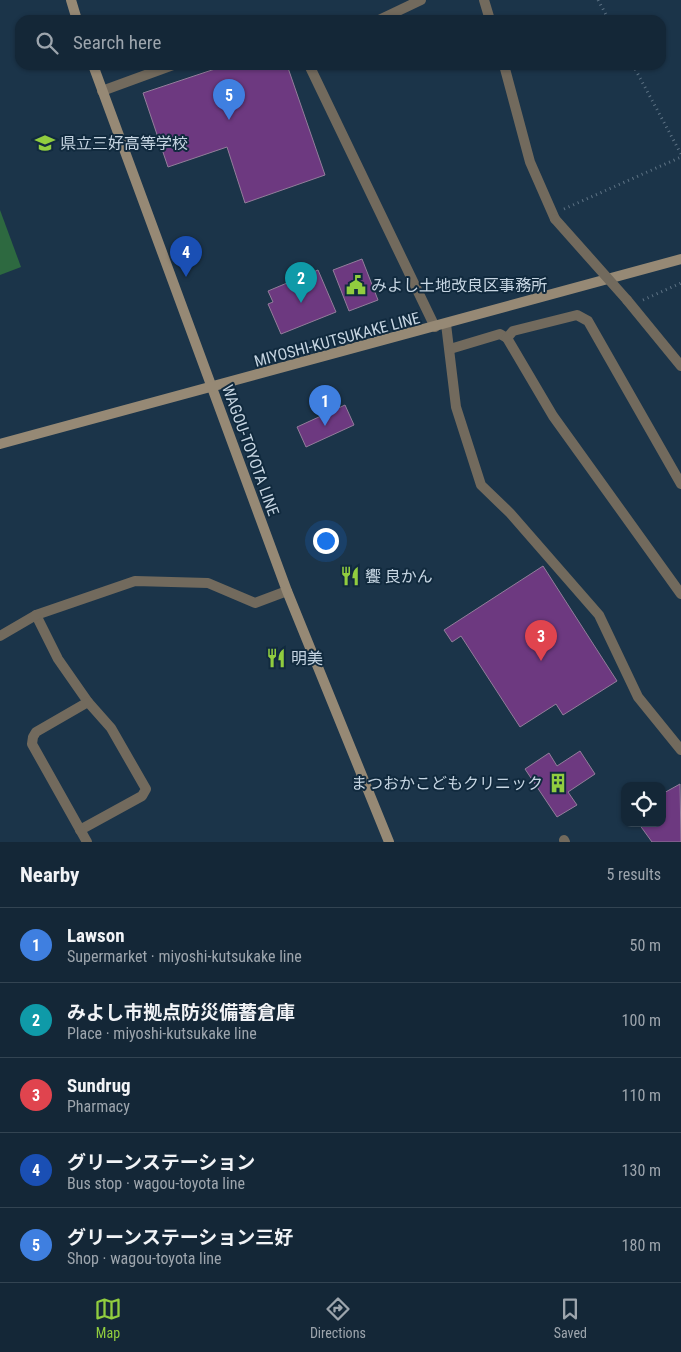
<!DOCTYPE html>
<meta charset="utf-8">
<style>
:root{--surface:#142737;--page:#1d2f3f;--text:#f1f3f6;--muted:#9da5ad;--line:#334452;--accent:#91cd3f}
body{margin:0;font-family:"Roboto Condensed","Noto Sans JP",sans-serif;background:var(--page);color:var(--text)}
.controls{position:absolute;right:15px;bottom:15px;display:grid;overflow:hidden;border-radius:10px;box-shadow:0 1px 4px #0004}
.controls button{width:45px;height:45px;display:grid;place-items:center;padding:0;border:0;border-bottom:1px solid var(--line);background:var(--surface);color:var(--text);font:25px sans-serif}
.you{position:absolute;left:325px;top:540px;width:18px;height:18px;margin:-12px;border:4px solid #fff;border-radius:50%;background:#1a73e8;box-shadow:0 0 0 8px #1a73e833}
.badge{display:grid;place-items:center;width:32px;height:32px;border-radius:50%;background:var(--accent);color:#fff;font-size:16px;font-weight:700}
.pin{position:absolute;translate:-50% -41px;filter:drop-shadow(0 1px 2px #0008)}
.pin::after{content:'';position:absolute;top:26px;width:18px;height:15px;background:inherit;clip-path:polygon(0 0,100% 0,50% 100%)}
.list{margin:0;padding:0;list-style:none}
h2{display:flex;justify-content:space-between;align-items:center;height:65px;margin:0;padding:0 20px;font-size:21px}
h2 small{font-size:16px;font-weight:400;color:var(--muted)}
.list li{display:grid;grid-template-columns:32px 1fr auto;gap:15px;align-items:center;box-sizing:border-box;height:75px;padding:0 20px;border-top:1px solid var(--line)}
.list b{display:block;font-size:19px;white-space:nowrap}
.list p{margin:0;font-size:16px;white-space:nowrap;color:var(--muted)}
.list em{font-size:16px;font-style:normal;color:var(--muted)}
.icon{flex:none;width:28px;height:28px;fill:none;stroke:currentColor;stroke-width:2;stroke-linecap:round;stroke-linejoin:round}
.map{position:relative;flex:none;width:681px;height:842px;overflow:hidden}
.search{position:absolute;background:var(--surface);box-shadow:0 1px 4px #0004;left:15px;right:15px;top:15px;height:55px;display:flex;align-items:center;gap:12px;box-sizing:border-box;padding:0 18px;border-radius:15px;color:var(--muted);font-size:19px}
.sheet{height:440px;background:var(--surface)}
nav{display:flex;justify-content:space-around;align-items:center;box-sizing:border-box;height:70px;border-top:1px solid var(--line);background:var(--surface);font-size:14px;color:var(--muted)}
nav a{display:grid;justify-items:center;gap:2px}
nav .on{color:var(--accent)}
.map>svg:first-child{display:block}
.green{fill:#2d6940}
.building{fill:#6d3980;stroke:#937e9b}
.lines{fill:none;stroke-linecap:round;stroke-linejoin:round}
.path{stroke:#5e7385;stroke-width:3;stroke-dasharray:1 4;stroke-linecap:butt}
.street{stroke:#726a5d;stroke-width:10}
.secondary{stroke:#968975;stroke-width:10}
.street-bridge{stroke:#726a5d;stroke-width:10}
.labels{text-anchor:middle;stroke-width:4;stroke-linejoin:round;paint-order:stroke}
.poi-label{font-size:16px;fill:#c6d5e2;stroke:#112a3e;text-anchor:start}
.street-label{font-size:16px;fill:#c6d5e2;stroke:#112a3e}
</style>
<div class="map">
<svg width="681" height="842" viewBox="0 0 681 842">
<rect width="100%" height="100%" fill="#1b3449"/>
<path class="green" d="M0 210 21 267 0 275Z"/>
<g class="building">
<path d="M227 65H287L325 175 245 203 227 147 168 167 143 93Z"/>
<path d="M362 259 378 300 349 311 333 270Z"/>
<path d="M318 270 336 312 281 334 268 304 273 302 268 291Z"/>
<path d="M345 405 354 425 306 447 297 427Z"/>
<path d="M543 566 617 681 563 715 556 704 520 727 461 636 452 642 444 630Z"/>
<path d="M580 751 595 774 568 792 577 805 557 817 525 769 549 753 557 766Z"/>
<path d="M680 784 681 842H652L639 824 662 823V794Z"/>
</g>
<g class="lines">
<g class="path">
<path d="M598 0 609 20"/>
<path d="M633 65 681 154"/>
<path d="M564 209 681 157"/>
<path d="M643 300 681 283"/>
</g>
<g class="street">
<path d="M484 0 490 20"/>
<path d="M379 20 421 0"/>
<path d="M309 65 435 327"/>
<path d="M504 65 530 162 555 219"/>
<path d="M102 91 173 65"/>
<path d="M627 300 681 366"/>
<path d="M446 324 456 407 481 485 510 513 599 615 638 697 681 750"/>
<path d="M450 349 500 334 507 338"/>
<path d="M681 484 588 321 577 315 513 331 507 338 553 416 681 594"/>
<path d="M36 615 58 659 88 702 111 728 146 789 142 796 80 830"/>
<path d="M0 636 36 615 135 581 208 583 255 603 287 591"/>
<path d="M564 840 565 842"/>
<path d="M87 842 32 744 33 737 36 732 88 702"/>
</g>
<g class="secondary">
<path d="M71 0 77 20"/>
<path d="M93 65 287 591 389 842"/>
<path d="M0 444 681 259"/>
</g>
<path class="street-bridge" d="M555 219 627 300"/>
</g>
<defs>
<symbol id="school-bare" viewBox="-9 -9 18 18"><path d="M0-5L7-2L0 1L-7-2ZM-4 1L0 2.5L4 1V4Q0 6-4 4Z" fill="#91cd3f" stroke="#112a3e" stroke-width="2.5" paint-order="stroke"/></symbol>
<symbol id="civic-bare" viewBox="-9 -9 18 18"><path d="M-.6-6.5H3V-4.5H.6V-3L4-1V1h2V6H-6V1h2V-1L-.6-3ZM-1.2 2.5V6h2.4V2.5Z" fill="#91cd3f" stroke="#112a3e" stroke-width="2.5" paint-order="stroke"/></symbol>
<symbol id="restaurant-bare" viewBox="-9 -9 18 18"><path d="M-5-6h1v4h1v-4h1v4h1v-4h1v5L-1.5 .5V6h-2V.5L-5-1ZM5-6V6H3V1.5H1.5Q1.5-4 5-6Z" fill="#91cd3f" stroke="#112a3e" stroke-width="2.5" paint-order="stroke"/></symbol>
<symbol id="building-bare" viewBox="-9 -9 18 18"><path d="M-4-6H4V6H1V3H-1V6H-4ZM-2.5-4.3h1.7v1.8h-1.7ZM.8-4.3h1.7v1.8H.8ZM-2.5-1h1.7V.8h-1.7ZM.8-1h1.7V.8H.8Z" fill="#91cd3f" stroke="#112a3e" stroke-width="2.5" paint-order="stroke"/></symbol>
</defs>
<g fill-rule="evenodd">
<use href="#school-bare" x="31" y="129" width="28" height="28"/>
<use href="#civic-bare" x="342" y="271" width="28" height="28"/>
<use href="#restaurant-bare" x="336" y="562" width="28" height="28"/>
<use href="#restaurant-bare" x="262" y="644" width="28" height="28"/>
<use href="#building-bare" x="544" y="769" width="28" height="28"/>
</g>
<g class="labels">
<g class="poi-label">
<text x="60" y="149">県立三好高等学校</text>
<text x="371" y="291">みよし土地改良区事務所</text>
<text x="365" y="582">饗 良かん</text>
<text x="291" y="664">明美</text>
<text x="543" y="789" text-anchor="end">まつおかこどもクリニック</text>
</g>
<g class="street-label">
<text transform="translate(337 339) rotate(-15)" y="6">MIYOSHI-KUTSUKAKE LINE</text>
<text transform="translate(251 450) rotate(70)" y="6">WAGOU-TOYOTA LINE</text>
</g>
</g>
</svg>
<div class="controls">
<button><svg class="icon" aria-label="locate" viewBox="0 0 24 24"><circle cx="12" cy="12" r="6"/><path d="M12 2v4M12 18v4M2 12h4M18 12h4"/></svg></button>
</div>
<div class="you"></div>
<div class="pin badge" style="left:325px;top:426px;background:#3f7fe0">1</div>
<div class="pin badge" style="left:301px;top:303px;background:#0f9aa8">2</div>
<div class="pin badge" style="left:541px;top:661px;background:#e0444e">3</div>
<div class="pin badge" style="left:186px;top:277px;background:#1a4fb4">4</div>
<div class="pin badge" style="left:229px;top:120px;background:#3f7fe0">5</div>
<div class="search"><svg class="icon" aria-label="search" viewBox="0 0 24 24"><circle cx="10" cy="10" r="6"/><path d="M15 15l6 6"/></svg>Search here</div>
</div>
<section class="sheet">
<h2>Nearby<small>5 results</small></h2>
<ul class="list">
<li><span class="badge" style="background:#3f7fe0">1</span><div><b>Lawson</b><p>Supermarket · miyoshi-kutsukake line</p></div><em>50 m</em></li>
<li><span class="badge" style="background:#0f9aa8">2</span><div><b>みよし市拠点防災備蓄倉庫</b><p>Place · miyoshi-kutsukake line</p></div><em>100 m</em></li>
<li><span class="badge" style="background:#e0444e">3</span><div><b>Sundrug</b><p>Pharmacy</p></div><em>110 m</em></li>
<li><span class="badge" style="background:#1a4fb4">4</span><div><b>グリーンステーション</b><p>Bus stop · wagou-toyota line</p></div><em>130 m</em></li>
<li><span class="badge" style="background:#3f7fe0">5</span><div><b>グリーンステーション三好</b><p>Shop · wagou-toyota line</p></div><em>180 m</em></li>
</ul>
</section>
<nav>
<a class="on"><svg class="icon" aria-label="map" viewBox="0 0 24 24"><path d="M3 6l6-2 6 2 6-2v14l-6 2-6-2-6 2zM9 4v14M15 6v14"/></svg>Map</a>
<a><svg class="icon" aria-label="directions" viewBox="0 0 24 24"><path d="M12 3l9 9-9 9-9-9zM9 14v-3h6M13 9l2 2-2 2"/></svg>Directions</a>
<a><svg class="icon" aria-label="saved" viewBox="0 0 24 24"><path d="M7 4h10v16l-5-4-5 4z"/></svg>Saved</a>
</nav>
